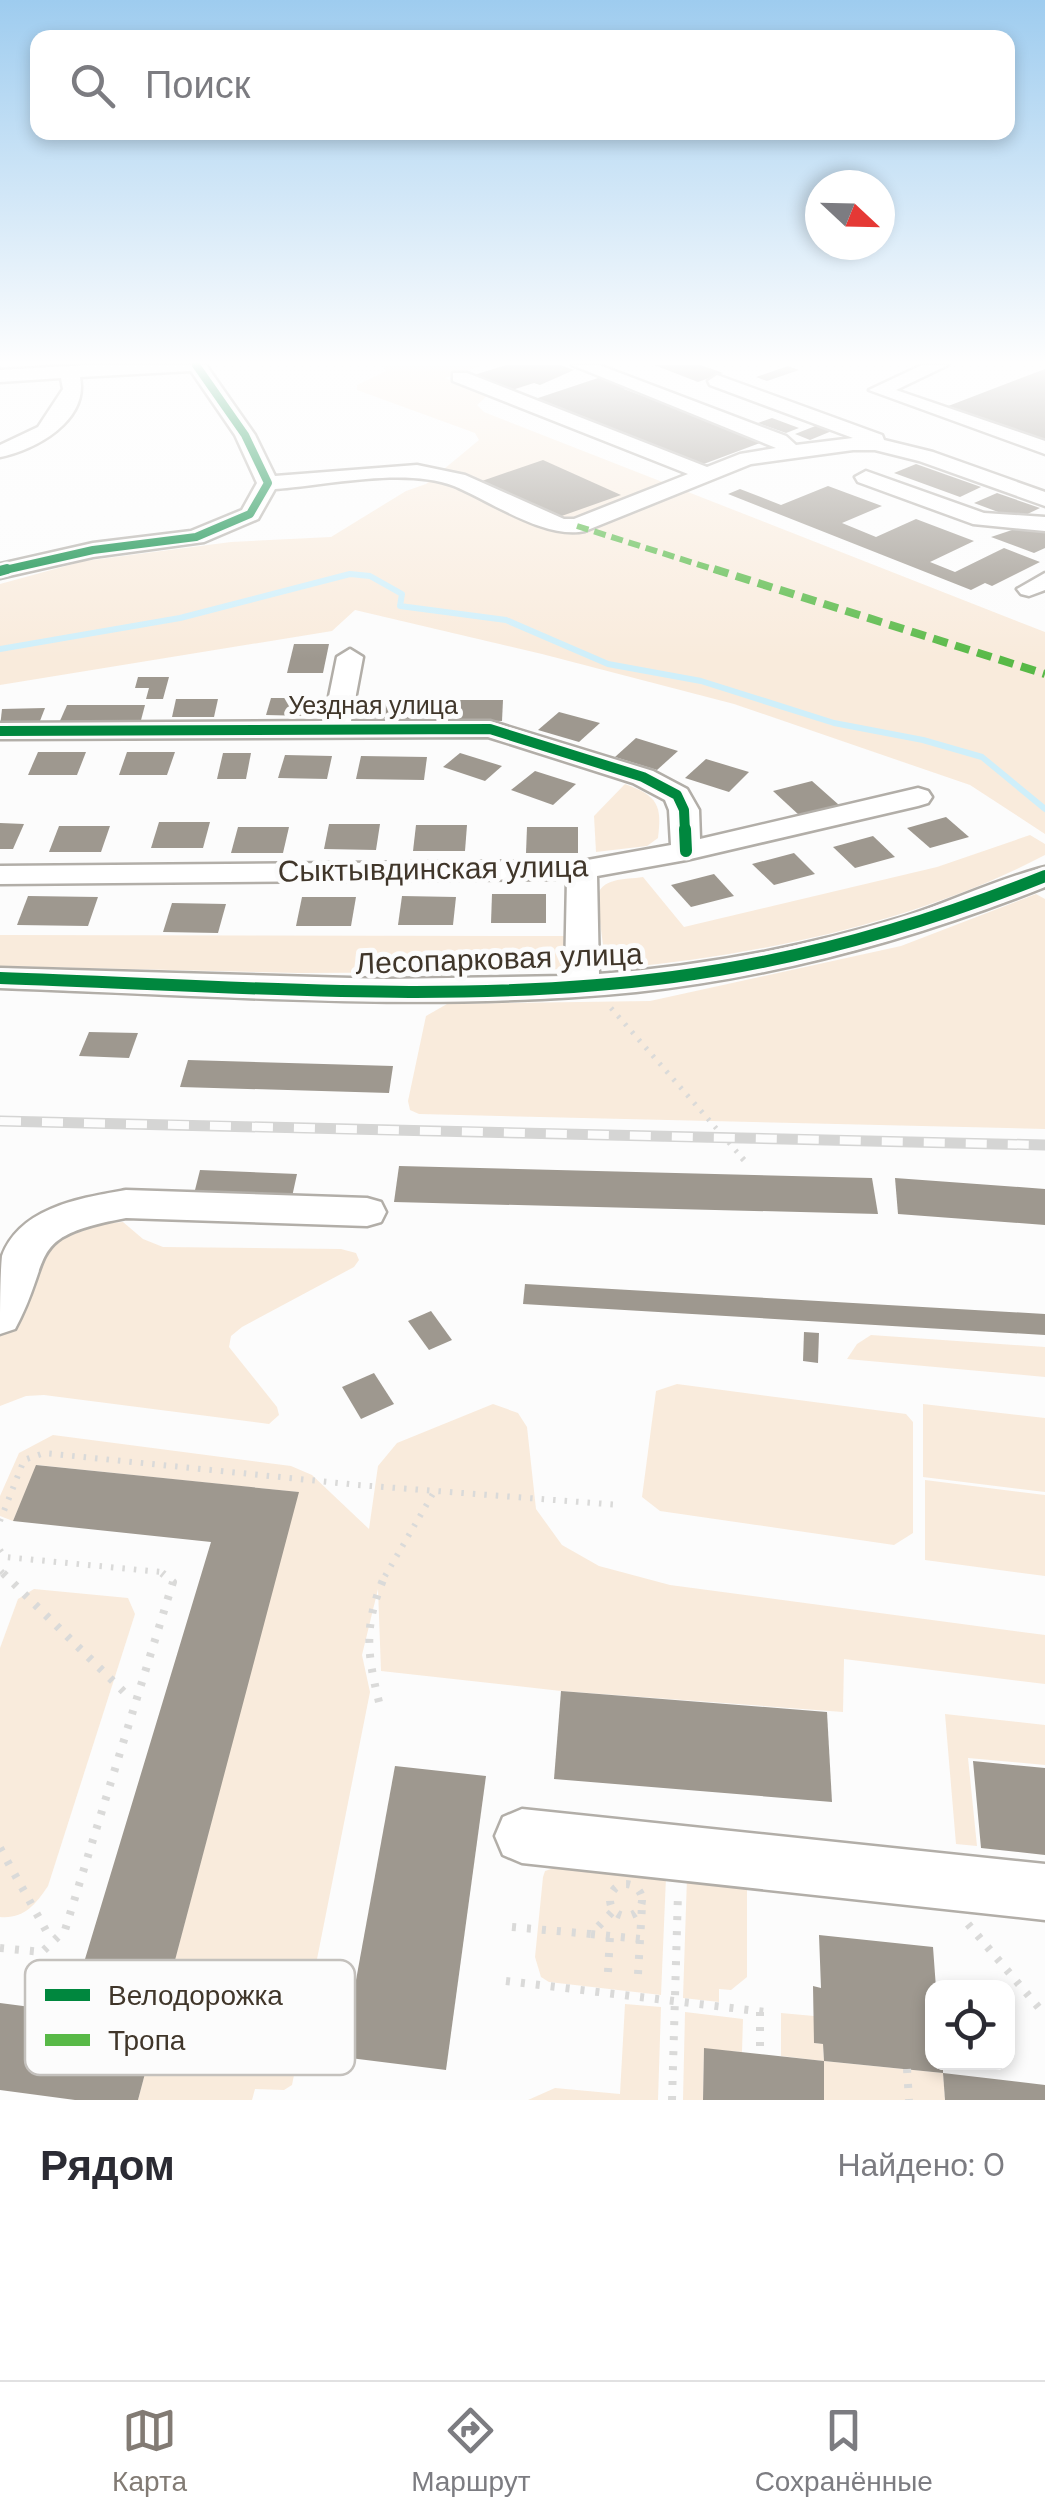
<!DOCTYPE html>
<html lang="ru">
<meta charset="utf-8">
<style>
:root{--surface:#fff;--page:#f2f2f3;--text:#2b2b33;--muted:#7c7c81;--line:#e1e1e2;--accent:#827b74}
body{margin:0;font-family:"DM Sans",sans-serif;background:var(--page);color:var(--text)}
.controls{position:absolute;right:30px;bottom:30px;display:grid;overflow:hidden;border-radius:20px;box-shadow:0 5px 15px #0003}
.controls button{width:90px;height:90px;display:grid;place-items:center;padding:0;border:0;border-bottom:2px solid var(--line);background:var(--surface);color:var(--text);font:50px sans-serif}
.compass{position:absolute;left:805px;top:170px;width:90px;height:90px;border-radius:50%;background:var(--surface);box-shadow:0 5px 15px #0003;rotate:112deg}
.list{margin:0;padding:0;list-style:none}
h2{display:flex;justify-content:space-between;align-items:center;height:130px;margin:0;padding:0 40px;font-size:42px}
h2 small{font-size:32px;font-weight:400;color:var(--muted)}
.icon{flex:none;width:55px;height:55px;fill:none;stroke:currentColor;stroke-width:2;stroke-linecap:round;stroke-linejoin:round}
.map{position:relative;flex:none;width:1045px;height:2100px;overflow:hidden}
.search{position:absolute;background:var(--surface);box-shadow:0 5px 15px #0003;left:30px;right:30px;top:30px;height:110px;display:flex;align-items:center;gap:25px;box-sizing:border-box;padding:0 35px;border-radius:20px;color:var(--muted);font-size:38px}
.sheet{height:280px;background:var(--surface)}
nav{display:flex;justify-content:space-around;align-items:center;box-sizing:border-box;height:140px;border-top:2px solid var(--line);background:var(--surface);font-size:28px;color:var(--muted)}
nav a{display:grid;justify-items:center;gap:5px}
nav .on{color:var(--accent)}
.map>svg:first-child{display:block}
.green{fill:#f9ebdc}
.lines{fill:none;stroke-linecap:round;stroke-linejoin:round}
.stream{stroke:#cfeffa;stroke-width:6}
.building{fill:#9e988f}
.minor-casing{stroke:#b2aea8;stroke-width:5}
.path-far2{stroke:#dadad9;stroke-width:5;stroke-dasharray:2.5 8;stroke-linecap:butt}
.path-far1{stroke:#dadad9;stroke-width:6;stroke-dasharray:2.5 9;stroke-linecap:butt}
.path{stroke:#dadad9;stroke-width:8;stroke-dasharray:4 11;stroke-linecap:butt}
.minor{fill:#fff;fill-rule:evenodd}
.rail-casing{stroke:#d5d5d4;stroke-width:11}
.rail{stroke:#fcfcfc;stroke-width:8;stroke-dasharray:21;stroke-linecap:butt}
.quiet-far1{stroke:#58b947;stroke-width:6;stroke-dasharray:12 6;stroke-linecap:butt}
.quiet{stroke:#58b947;stroke-width:8;stroke-dasharray:15 8;stroke-linecap:butt}
.cycleway-far2-casing{stroke:#fcfcfc;stroke-width:11}
.cycleway-far1-casing{stroke:#fcfcfc;stroke-width:15}
.cycleway-casing{stroke:#fcfcfc;stroke-width:19}
.cycleway-far2{stroke:#00873e;stroke-width:8}
.cycleway-far1{stroke:#00873e;stroke-width:10}
.cycleway{stroke:#00873e;stroke-width:12}
.labels{text-anchor:middle;stroke-width:10;stroke-linejoin:round;paint-order:stroke}
.far-street-label{font-size:25px;fill:#40362a;stroke:#fcfcfc}
.street-label{font-size:30px;fill:#40362a;stroke:#fcfcfc}
.key{fill:#fcfcfc;stroke:#c4c1bd;stroke-width:2.5}
.key-label{font-size:28px;fill:#40362a}
</style>
<div class="map">
<svg width="1045" height="2100" viewBox="0 0 1045 2100">
<rect width="100%" height="100%" fill="#fcfcfc"/>
<g class="green">
<path d="M382 365H484L445 378 488 395 477 405 484 412 1045 632V834L970 785 734 704 542 654 355 610 332 631 0 685V584L84 561 231 542 331 537 406 491 426 484 479 440 475 433 357 390V385L386 371Z"/>
<path d="M625 784C658 796 662 805 658 838L647 846 596 852 594 816Z"/>
<path d="M1030 835 1045 844V855C920 921 761 955 621 968L609 965 605 960 597 899C600 877 624 880 643 877L684 927 937 867Z"/>
<path d="M1036 894 1045 899V1129L419 1114 410 1110 408 1101 426 1016 447 1004 650 1001 901 946Z"/>
<path d="M0 935 568 936 571 968 522 972 298 973 0 966Z"/>
<path d="M123 1222 143 1239 163 1247 341 1249 356 1253 359 1260 354 1267 242 1327 231 1336 229 1347 277 1407 279 1415 269 1424 44 1395 26 1396 0 1406V1265L12 1257 102 1224Z"/>
<path d="M871 1335 1045 1347V1377L847 1359 857 1344Z"/>
<path d="M677 1384 906 1414 913 1422V1533L894 1545 660 1511 642 1497 656 1391Z"/>
<path d="M493 1404 518 1413 527 1427 536 1509 562 1545 599 1566 670 1585 1045 1635V1684L844 1659 843 1712 561 1691 381 1671 378 1589 362 1655 370 1692 292 2085 284 2090 255 2089 252 2100H138L298 1492 37 1465 13 1521 0 1516V1496L19 1453 53 1435 291 1466 312 1475 369 1529 378 1466 397 1443Z"/>
<path d="M923 1404 1045 1418V1492L923 1477Z"/>
<path d="M925 1480 1045 1495V1576L925 1560Z"/>
<path d="M34 1589 128 1598 135 1614 48 1886C35 1905 24 1919 0 1917V1648L18 1599Z"/>
<path d="M945 1714 1045 1725V1765L968 1758 977 1846 956 1844Z"/>
<path d="M560 1866 666 1877 661 1995 549 1982 541 1977 535 1957 543 1877 545 1871Z"/>
<path d="M687 1877 744 1885 747 1889V1977L731 1990 719 1989V2002L683 1998Z"/>
<path d="M625 2004 661 2007 658 2100H528L555 2088 620 2094Z"/>
<path d="M685 2012 743 2019 742 2052 704 2049 703 2100H683Z"/>
<path d="M781 2013 814 2016V2043L823 2044 824 2061 943 2073 945 2100H824L823 2061 781 2056Z"/>
</g>
<g class="lines">
<path class="stream" d="M0 649 180 618 350 574 370 576 402 594 400 606 506 620 608 664 701 681 834 723 923 740 982 757 1045 809"/>
</g>
<g class="building">
<path d="M506 365H561L574 370 540 385 534 383 512 390 474 375Z"/>
<path d="M654 365H701L723 373 698 382Z"/>
<path d="M788 366 799 370 767 381 756 377Z"/>
<path d="M1045 369V442L943 408Z"/>
<path d="M601 377 628 387 624 389 765 441 701 465 532 400Z"/>
<path d="M772 418 799 428 786 433 758 423Z"/>
<path d="M823 423 839 428 810 440 795 434Z"/>
<path d="M543 460 621 495 556 518 479 482Z"/>
<path d="M916 464 981 487 960 497 894 473Z"/>
<path d="M828 486 882 506 842 523 876 537 916 519 974 541 930 562 955 572 1004 548 1040 562 992 586 985 583 971 590 728 494 740 489 781 505Z"/>
<path d="M997 493 1040 508 1017 519 974 503Z"/>
<path d="M1027 525 1045 532V548L1034 553 991 537Z"/>
<path d="M294 644H329L323 673H287Z"/>
<path d="M138 677H169L163 699H146L149 688H135Z"/>
<path d="M271 698H313L308 716 266 715Z"/>
<path d="M176 699H218L214 717H172Z"/>
<path d="M457 700H503L502 721 456 720Z"/>
<path d="M372 701H414L411 719 369 718Z"/>
<path d="M67 705H145L140 724 59 723Z"/>
<path d="M45 708 38 726 0 727 2 709Z"/>
<path d="M559 712 600 723 579 742 538 730Z"/>
<path d="M636 738 678 751 657 770 615 757Z"/>
<path d="M38 752H86L77 775H28Z"/>
<path d="M127 752H175L167 775H119Z"/>
<path d="M223 753H251L246 779H217Z"/>
<path d="M460 753 502 766 485 781 443 767Z"/>
<path d="M285 755 332 756 327 779 278 778Z"/>
<path d="M361 756 427 757 424 780 356 779Z"/>
<path d="M706 759 749 772 729 792 685 778Z"/>
<path d="M535 771 576 784 553 805 511 790Z"/>
<path d="M812 781 839 805 799 815 773 791Z"/>
<path d="M946 817 969 837 930 848 907 828Z"/>
<path d="M159 822H210L203 848H151Z"/>
<path d="M0 823 24 824 13 849H0Z"/>
<path d="M329 824H380L376 850 324 849Z"/>
<path d="M416 825H467L465 851H413Z"/>
<path d="M59 826H110L101 852H49Z"/>
<path d="M238 827H289L283 853H231Z"/>
<path d="M527 827H578V853H526Z"/>
<path d="M873 836 895 857 855 868 833 847Z"/>
<path d="M794 853 815 874 774 885 752 864Z"/>
<path d="M714 874 734 896 691 907 671 885Z"/>
<path d="M492 894H546V923H491Z"/>
<path d="M28 896 98 897 88 926 17 925Z"/>
<path d="M402 896 456 897 453 925H398Z"/>
<path d="M302 897H356L351 926H296Z"/>
<path d="M172 903 226 904 218 933 163 932Z"/>
<path d="M89 1032 138 1033 129 1058 79 1056Z"/>
<path d="M188 1060 393 1066 389 1093 180 1087Z"/>
<path d="M399 1166 872 1178 878 1214 394 1202Z"/>
<path d="M200 1170 297 1174 292 1197 194 1194Z"/>
<path d="M895 1178 1045 1189V1225L898 1214Z"/>
<path d="M525 1284 1045 1314V1335L523 1304Z"/>
<path d="M431 1311 452 1340 429 1350 408 1321Z"/>
<path d="M804 1332 819 1333 818 1363 803 1361Z"/>
<path d="M374 1373 394 1404 361 1419 342 1387Z"/>
<path d="M36 1465 299 1492 138 2100H75L0 2090V2003L69 2012 211 1542 13 1521Z"/>
<path d="M561 1691 827 1712 832 1802 554 1779Z"/>
<path d="M973 1761 1045 1768V1855L981 1848Z"/>
<path d="M395 1766 486 1776 446 2070 342 2057Z"/>
<path d="M819 1935 933 1947 936 1988H932V2062H943V2073L824 2061V2100H703L704 2048 824 2061 823 2044 814 2043 813 1986 821 1988Z"/>
<path d="M943 2073 1045 2085V2100H945Z"/>
</g>
<g class="lines">
<defs>
<g id="minor">
<path d="M88 365H206L255 435 275 476 417 465 465 475 564 519H574L688 474 453 381V373H467L707 467 740 454 776 448 572 365H599L786 436 796 445 853 438 710 385 708 381 717 375 882 435 884 440 933 452 1045 492V506L919 461 875 450H853L751 464 585 531C546 540 490 501 454 486 405 467 328 485 275 489L258 519 204 542 93 557 0 578V564L93 543 191 531 242 510 257 483 235 435 191 371 80 377C89 421 35 450 0 457V445L38 427 63 389 61 378 0 382V370Z"/>
<path d="M922 365H948L896 390 1045 441V454L869 390Z"/>
<path d="M866 471 984 513 1045 517V531L973 524 858 482 855 477Z"/>
<path d="M1045 573V590L1029 596 1021 594 1017 589Z"/>
<path d="M350 649 363 657 351 721H490L653 771 687 789 699 810 700 839 918 788 928 791 932 797 928 803 918 806 686 860 597 876 599 974C701 966 802 948 900 918 949 903 996 879 1045 867V887C914 939 776 977 636 992 426 1013 210 995 0 988V968L386 979 565 976 567 879 0 884V866L582 861 671 845 669 810 665 800 633 783 488 737 0 739V723L324 721 337 657Z"/>
<path d="M126 1190 367 1198 381 1202 386 1212 381 1222 367 1226 126 1218C23 1237 55 1255 15 1329L0 1334C0 1311 0 1277 2 1256 20 1207 81 1198 126 1190Z"/>
<path d="M522 1809 1045 1864V1920L522 1863 503 1855 495 1836 503 1817Z"/>
</g>
</defs>
<use href="#minor" class="minor-casing"/>
<path class="path-far2" d="M611 1008 744 1160"/>
<g class="path-far1">
<path d="M742 1158 747 1163"/>
<path d="M0 1521 24 1460 44 1453 358 1485 620 1505"/>
<path d="M0 1550 5 1557 161 1572 165 1576"/>
<path d="M1 1571 6 1576"/>
<path d="M385 1576 434 1492"/>
</g>
<g class="path">
<path d="M3 1573 124 1692"/>
<path d="M379 1702C366 1650 364 1623 386 1573"/>
<path d="M0 1848 48 1934"/>
<circle cx="626" cy="1900" r="16"/>
<path d="M968 1924 1045 2015"/>
<path d="M512 1927 591 1934 614 1910"/>
<path d="M591 1934 640 1939"/>
<path d="M0 1948 42 1952 65 1930 173 1582 162 1573"/>
<path d="M608 1972 610 1936"/>
<path d="M638 1974 642 1906"/>
<path d="M506 1981 774 2013"/>
<path d="M760 2012V2054"/>
<path d="M907 2069 909 2100"/>
<path d="M672 2100 678 1893"/>
</g>
<use href="#minor" class="minor"/>
<defs>
<path id="rail" d="M0 1121 1045 1145"/>
</defs>
<use href="#rail" class="rail-casing"/>
<use href="#rail" class="rail"/>
<path class="quiet-far1" d="M577 526 722 572"/>
<path class="quiet" d="M714 569 1045 674"/>
<defs>
<path id="cycleway-far2" d="M0 571 93 550 196 537 250 514 268 483 245 435 196 365"/>
<g id="cycleway-far1">
<path d="M0 571 7 569"/>
<path d="M0 731 490 729 643 777 677 795 684 810 685 832"/>
</g>
<g id="cycleway">
<path d="M685 829 686 851"/>
<path d="M0 978C219 985 456 1006 673 977 802 960 925 924 1045 876"/>
</g>
</defs>
<use href="#cycleway-far2" class="cycleway-far2-casing"/>
<use href="#cycleway-far1" class="cycleway-far1-casing"/>
<use href="#cycleway" class="cycleway-casing"/>
<use href="#cycleway-far2" class="cycleway-far2"/>
<use href="#cycleway-far1" class="cycleway-far1"/>
<use href="#cycleway" class="cycleway"/>
</g>
<linearGradient id="sky" x2="0" y2="1"><stop stop-color="#9eccef"/><stop offset="0.55" stop-color="#fefefe"/><stop offset="1" stop-color="#fefefe" stop-opacity="0"/></linearGradient>
<rect width="1045" height="659" fill="url(#sky)"/>
<g class="labels">
<g class="far-street-label">
<text x="373" y="714">Уездная улица</text>
</g>
<g class="street-label">
<text transform="translate(433 869) rotate(-1)" y="10">Сыктывдинская улица</text>
<text transform="translate(499 959) rotate(-2)" y="10">Лесопарковая улица</text>
</g>
</g>
<rect x="25" y="1960" width="330" height="115" rx="15" class="key"/>
<rect x="45" y="1989" width="45" height="12" fill="#00873e"/>
<rect x="45" y="2034" width="45" height="12" fill="#58b947"/>
<g class="key-label">
<text x="108" y="2005">Велодорожка</text>
<text x="108" y="2050">Тропа</text>
</g>
</svg>
<div class="controls">
<button><svg class="icon" aria-label="locate" viewBox="0 0 24 24"><circle cx="12" cy="12" r="6"/><path d="M12 2v4M12 18v4M2 12h4M18 12h4"/></svg></button>
</div>
<svg class="compass" viewBox="-18 -18 36 36"><path d="M0-13l5 13h-10z" fill="#e53935"/><path d="M0 13l5-13h-10z" fill="#7c7c81"/></svg>
<div class="search"><svg class="icon" aria-label="search" viewBox="0 0 24 24"><circle cx="10" cy="10" r="6"/><path d="M15 15l6 6"/></svg>Поиск</div>
</div>
<section class="sheet">
<h2>Рядом<small>Найдено: 0</small></h2>
<ul class="list">
</ul>
</section>
<nav>
<a class="on"><svg class="icon" aria-label="map" viewBox="0 0 24 24"><path d="M3 6l6-2 6 2 6-2v14l-6 2-6-2-6 2zM9 4v14M15 6v14"/></svg>Карта</a>
<a><svg class="icon" aria-label="directions" viewBox="0 0 24 24"><path d="M12 3l9 9-9 9-9-9zM9 14v-3h6M13 9l2 2-2 2"/></svg>Маршрут</a>
<a><svg class="icon" aria-label="saved" viewBox="0 0 24 24"><path d="M7 4h10v16l-5-4-5 4z"/></svg>Сохранённые</a>
</nav>
